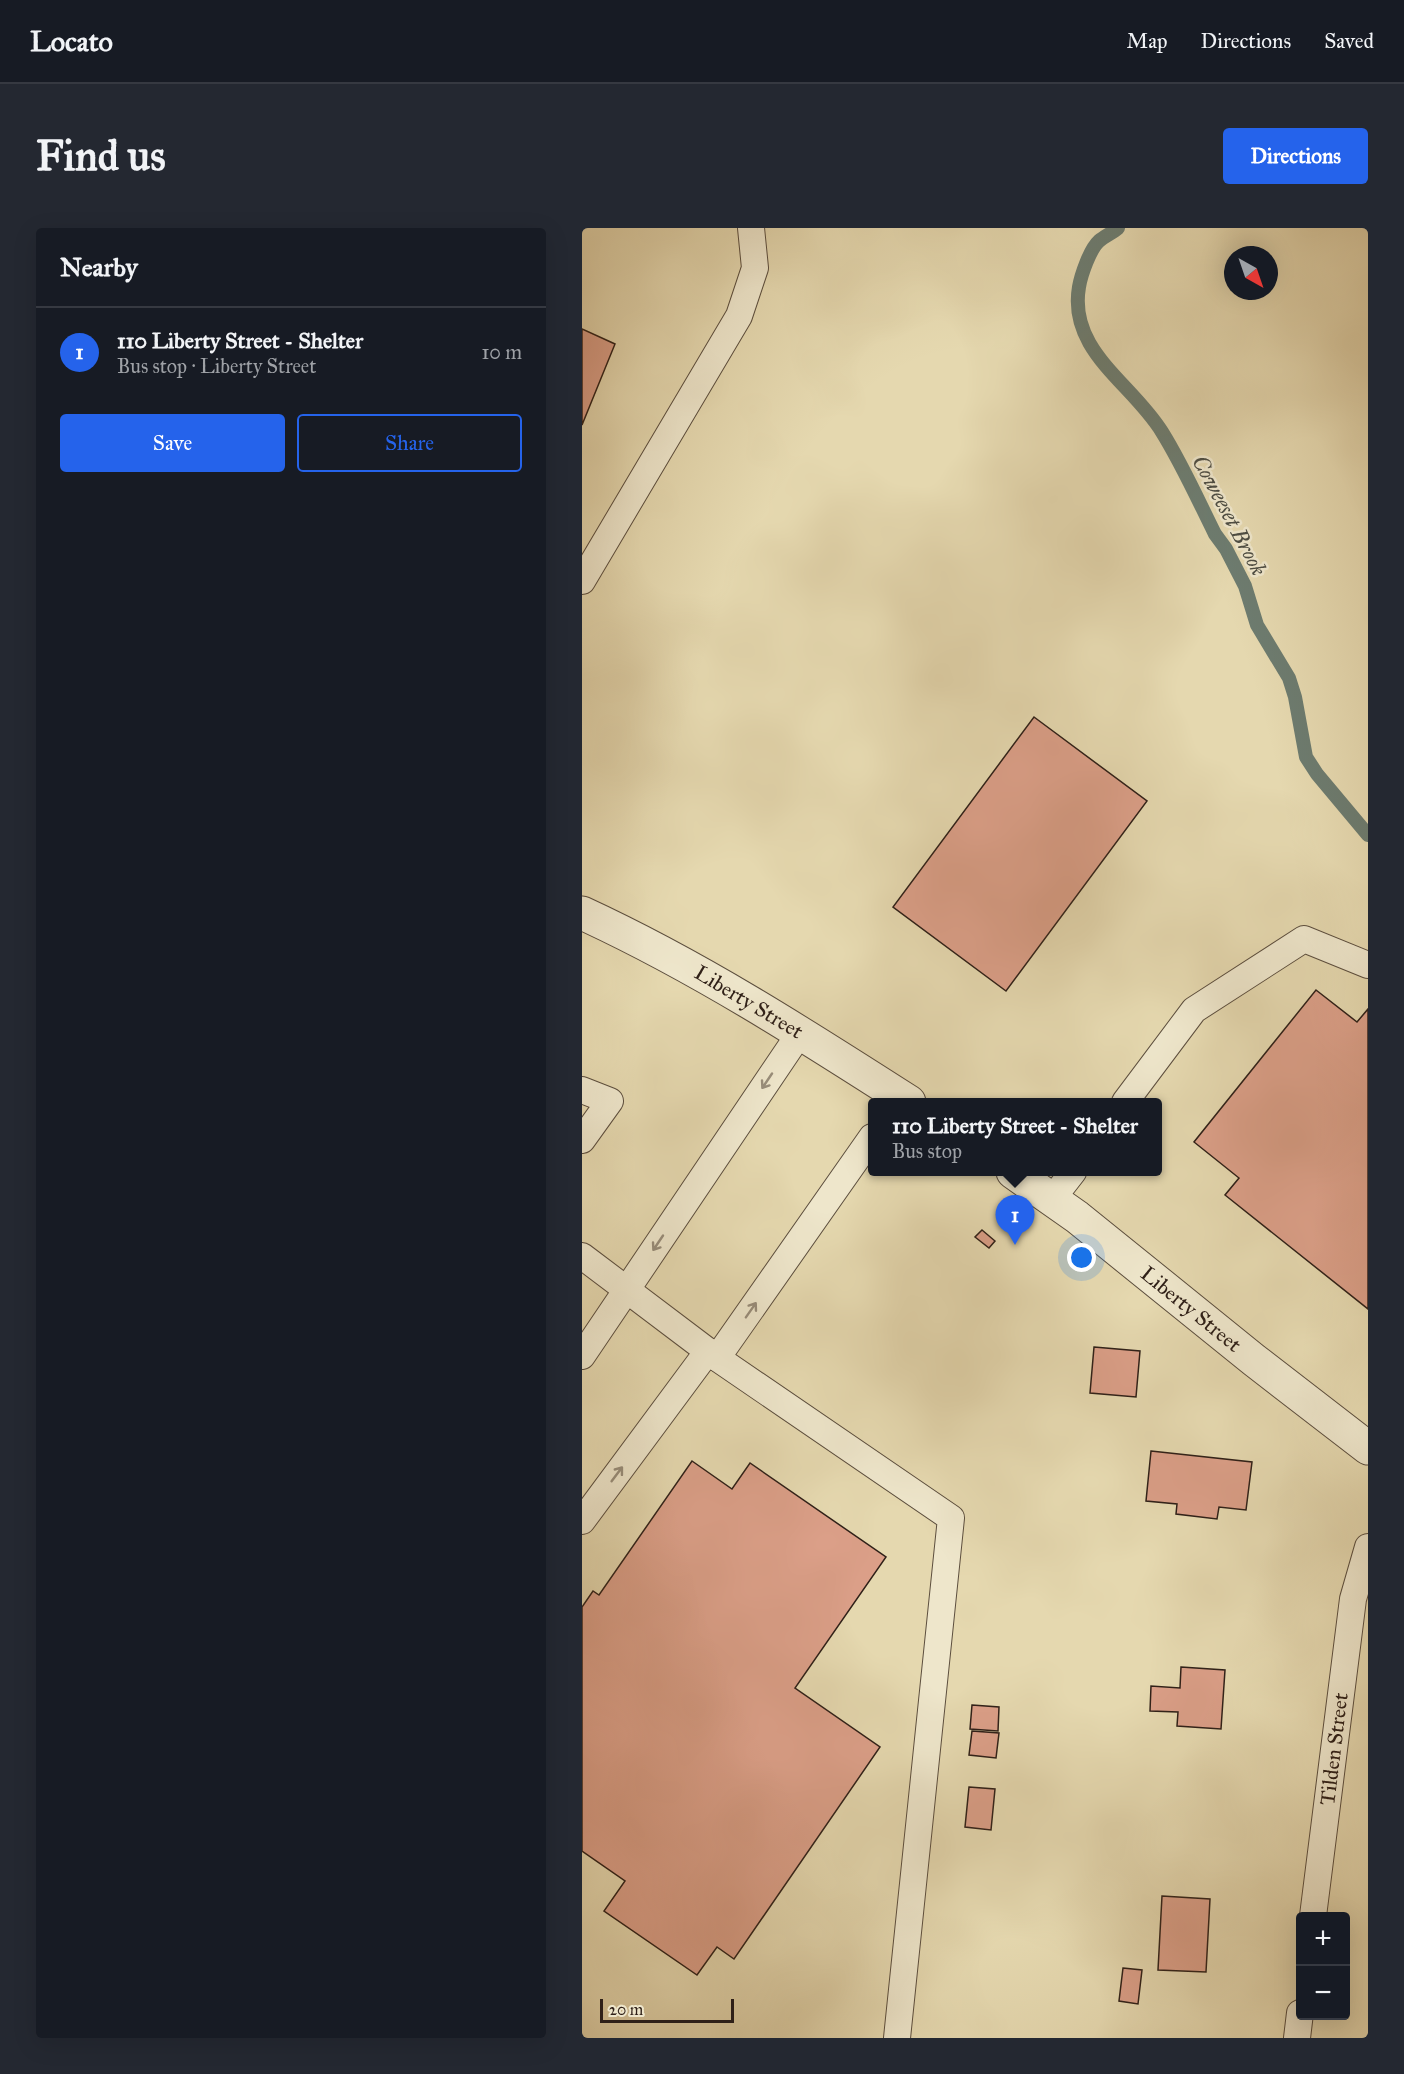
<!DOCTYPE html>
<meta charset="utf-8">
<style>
:root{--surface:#171b24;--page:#242831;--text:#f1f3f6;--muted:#9ea1a6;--line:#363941;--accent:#2563eb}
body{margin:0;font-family:"IM FELL Great Primer",serif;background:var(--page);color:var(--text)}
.controls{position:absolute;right:18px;bottom:18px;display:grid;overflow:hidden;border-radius:6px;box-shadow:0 6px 24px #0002}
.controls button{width:54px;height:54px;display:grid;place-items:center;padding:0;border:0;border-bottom:2px solid var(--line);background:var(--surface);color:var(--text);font:30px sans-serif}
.compass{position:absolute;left:642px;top:18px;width:54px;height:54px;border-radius:50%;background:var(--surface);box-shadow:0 6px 24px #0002;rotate:140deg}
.scale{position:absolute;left:18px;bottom:15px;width:134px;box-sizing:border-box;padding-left:6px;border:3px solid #2f2018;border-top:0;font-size:16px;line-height:21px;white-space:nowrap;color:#2f2018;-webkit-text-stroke:4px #eee6cb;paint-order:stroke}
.you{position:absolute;left:500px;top:1030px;width:21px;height:21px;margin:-15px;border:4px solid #fff;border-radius:50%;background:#1a73e8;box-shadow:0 0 0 9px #1a73e833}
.badge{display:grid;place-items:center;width:39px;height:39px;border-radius:50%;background:var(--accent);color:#fff;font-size:20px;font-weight:700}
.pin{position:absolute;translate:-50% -50px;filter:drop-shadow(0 2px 3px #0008)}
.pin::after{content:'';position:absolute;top:32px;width:21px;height:18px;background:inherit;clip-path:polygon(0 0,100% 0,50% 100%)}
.popup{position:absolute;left:286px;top:870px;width:294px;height:78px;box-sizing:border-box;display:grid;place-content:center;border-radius:6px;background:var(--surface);filter:drop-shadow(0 2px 4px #0005);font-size:20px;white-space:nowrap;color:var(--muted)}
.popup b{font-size:22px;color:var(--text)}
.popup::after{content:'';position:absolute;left:50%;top:100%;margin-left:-12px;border:12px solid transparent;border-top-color:var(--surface)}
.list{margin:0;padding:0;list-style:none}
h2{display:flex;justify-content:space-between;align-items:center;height:78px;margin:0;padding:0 24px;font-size:26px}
h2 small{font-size:20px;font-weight:400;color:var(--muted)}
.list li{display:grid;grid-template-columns:39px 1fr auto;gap:18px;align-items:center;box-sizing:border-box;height:90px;padding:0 24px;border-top:2px solid var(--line)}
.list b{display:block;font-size:22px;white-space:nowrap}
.list p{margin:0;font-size:20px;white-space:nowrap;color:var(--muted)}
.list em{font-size:20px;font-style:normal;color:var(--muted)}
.actions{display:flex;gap:12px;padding:18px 24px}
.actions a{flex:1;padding:14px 0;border:2px solid var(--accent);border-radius:6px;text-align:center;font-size:21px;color:var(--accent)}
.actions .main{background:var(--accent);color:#fff}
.map{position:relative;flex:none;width:786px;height:1810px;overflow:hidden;border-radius:6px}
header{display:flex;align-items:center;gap:36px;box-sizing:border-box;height:84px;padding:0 30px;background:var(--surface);border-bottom:2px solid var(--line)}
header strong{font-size:28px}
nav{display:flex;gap:33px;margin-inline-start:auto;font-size:21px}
.intro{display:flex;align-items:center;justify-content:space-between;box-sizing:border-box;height:144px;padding:0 36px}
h1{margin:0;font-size:42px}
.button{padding:15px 27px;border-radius:6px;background:var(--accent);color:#fff;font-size:21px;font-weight:700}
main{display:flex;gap:36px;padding:0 36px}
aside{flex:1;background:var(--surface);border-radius:6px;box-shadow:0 6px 24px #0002}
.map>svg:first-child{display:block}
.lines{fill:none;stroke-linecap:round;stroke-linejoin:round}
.stream{stroke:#6d7c70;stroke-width:14}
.building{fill:#db9f88;stroke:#2f2018;stroke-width:1.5}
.service-casing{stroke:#5c4e3e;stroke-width:28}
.minor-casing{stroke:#5c4e3e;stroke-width:35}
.service{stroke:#eee6cb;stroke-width:26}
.minor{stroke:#eee6cb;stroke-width:33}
.oneway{stroke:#988d7a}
.labels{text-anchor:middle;stroke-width:5;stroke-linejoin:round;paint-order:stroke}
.street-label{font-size:21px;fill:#2f2018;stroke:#eee6cb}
.water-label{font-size:22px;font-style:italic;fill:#4e4e44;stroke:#eee6cb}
</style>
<header>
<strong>Locato</strong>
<nav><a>Map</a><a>Directions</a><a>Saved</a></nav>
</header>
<div class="intro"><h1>Find us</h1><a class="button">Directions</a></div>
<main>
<aside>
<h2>Nearby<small></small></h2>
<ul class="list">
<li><span class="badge">1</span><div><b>110 Liberty Street - Shelter</b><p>Bus stop · Liberty Street</p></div><em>10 m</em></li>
</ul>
<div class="actions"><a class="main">Save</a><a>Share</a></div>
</aside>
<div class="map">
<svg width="786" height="1810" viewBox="0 0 786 1810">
<rect width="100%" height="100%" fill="#e5d8af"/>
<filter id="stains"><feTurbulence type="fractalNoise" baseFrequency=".00333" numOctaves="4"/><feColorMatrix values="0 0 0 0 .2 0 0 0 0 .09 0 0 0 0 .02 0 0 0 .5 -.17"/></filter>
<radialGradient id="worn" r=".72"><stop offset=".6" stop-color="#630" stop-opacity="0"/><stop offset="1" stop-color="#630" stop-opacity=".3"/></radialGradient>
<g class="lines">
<path class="stream" d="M536 0C530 5 523 8 517 13 508 21 499 47 497 59 486 123 550 155 580 204 600 236 616 272 633 306L644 321 663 358 675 397 707 450 713 469 724 529 735 546 786 607"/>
</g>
<g class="building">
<path d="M0 101 33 116 0 197Z"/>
<path d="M452 489 565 573 424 763 311 679Z"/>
<path d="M734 762 775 794 786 781V1081L643 967 657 950 612 914Z"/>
<path d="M400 1002 413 1013 407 1020 393 1009Z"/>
<path d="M512 1119 558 1123 554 1169 508 1165Z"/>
<path d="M569 1223 670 1234 664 1282 637 1279 635 1291 594 1286 595 1276 564 1273Z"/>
<path d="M110 1233 150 1261 168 1235 304 1329 213 1460 298 1519 152 1731 135 1719 115 1747 22 1683 43 1653 0 1623V1379L11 1363 17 1367Z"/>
<path d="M599 1439 643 1442 639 1501 595 1498 596 1484 568 1483 569 1458 598 1460Z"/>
<path d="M390 1477 417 1479 416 1503 388 1501Z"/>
<path d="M390 1503 417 1505 414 1530 387 1527Z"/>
<path d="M387 1559 413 1561 409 1602 383 1599Z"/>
<path d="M580 1668 628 1671 624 1744 576 1742Z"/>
<path d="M541 1740 560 1742 556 1776 537 1773Z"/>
</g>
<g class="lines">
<defs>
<g id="service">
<path d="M0 353 157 88 173 40 169 0"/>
<path d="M0 862 28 873 0 912"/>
<path d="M543 874 612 782 722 711 786 737"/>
<path d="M470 971 491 944"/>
<path d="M0 1028 135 1130 369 1290 315 1810"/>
<path d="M0 1128 218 805"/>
<path d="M135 1130 290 909"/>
<path d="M0 1293 126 1123"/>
<path d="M731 1688 771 1371 786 1319"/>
<path d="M715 1810 718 1785"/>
</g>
<g id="minor">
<path d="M0 685C115 738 221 806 327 874"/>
<path d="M431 944 495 989 672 1132 786 1220"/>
</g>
</defs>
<use href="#service" class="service-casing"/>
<use href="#minor" class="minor-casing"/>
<use href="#service" class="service"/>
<use href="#minor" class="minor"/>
</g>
<defs><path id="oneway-shaft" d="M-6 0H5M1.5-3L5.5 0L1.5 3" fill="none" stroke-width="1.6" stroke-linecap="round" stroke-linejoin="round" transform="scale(1.5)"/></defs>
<g class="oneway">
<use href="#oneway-shaft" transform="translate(185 853) rotate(124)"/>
<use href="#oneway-shaft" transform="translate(76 1015) rotate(124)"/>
<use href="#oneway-shaft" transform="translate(169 1082) rotate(-55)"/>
<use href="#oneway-shaft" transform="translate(35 1246) rotate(-53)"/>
</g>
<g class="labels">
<g class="street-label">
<text transform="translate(167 774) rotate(31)" y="7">Liberty Street</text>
<text transform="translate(609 1081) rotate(39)" y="7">Liberty Street</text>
<text transform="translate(752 1521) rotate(-83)" y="7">Tilden Street</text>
</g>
<g class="water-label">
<text transform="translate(648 287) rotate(62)" y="8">Coweeset Brook</text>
</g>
</g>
<rect width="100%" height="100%" filter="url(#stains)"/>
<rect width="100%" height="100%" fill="url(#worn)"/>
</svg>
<div class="controls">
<button>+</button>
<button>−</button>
</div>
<svg class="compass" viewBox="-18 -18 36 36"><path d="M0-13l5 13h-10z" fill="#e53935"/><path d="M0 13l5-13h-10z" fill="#9ea1a6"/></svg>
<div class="scale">20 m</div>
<div class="you"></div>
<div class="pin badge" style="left:433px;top:1017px">1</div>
<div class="popup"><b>110 Liberty Street - Shelter</b>Bus stop</div>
</div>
</main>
